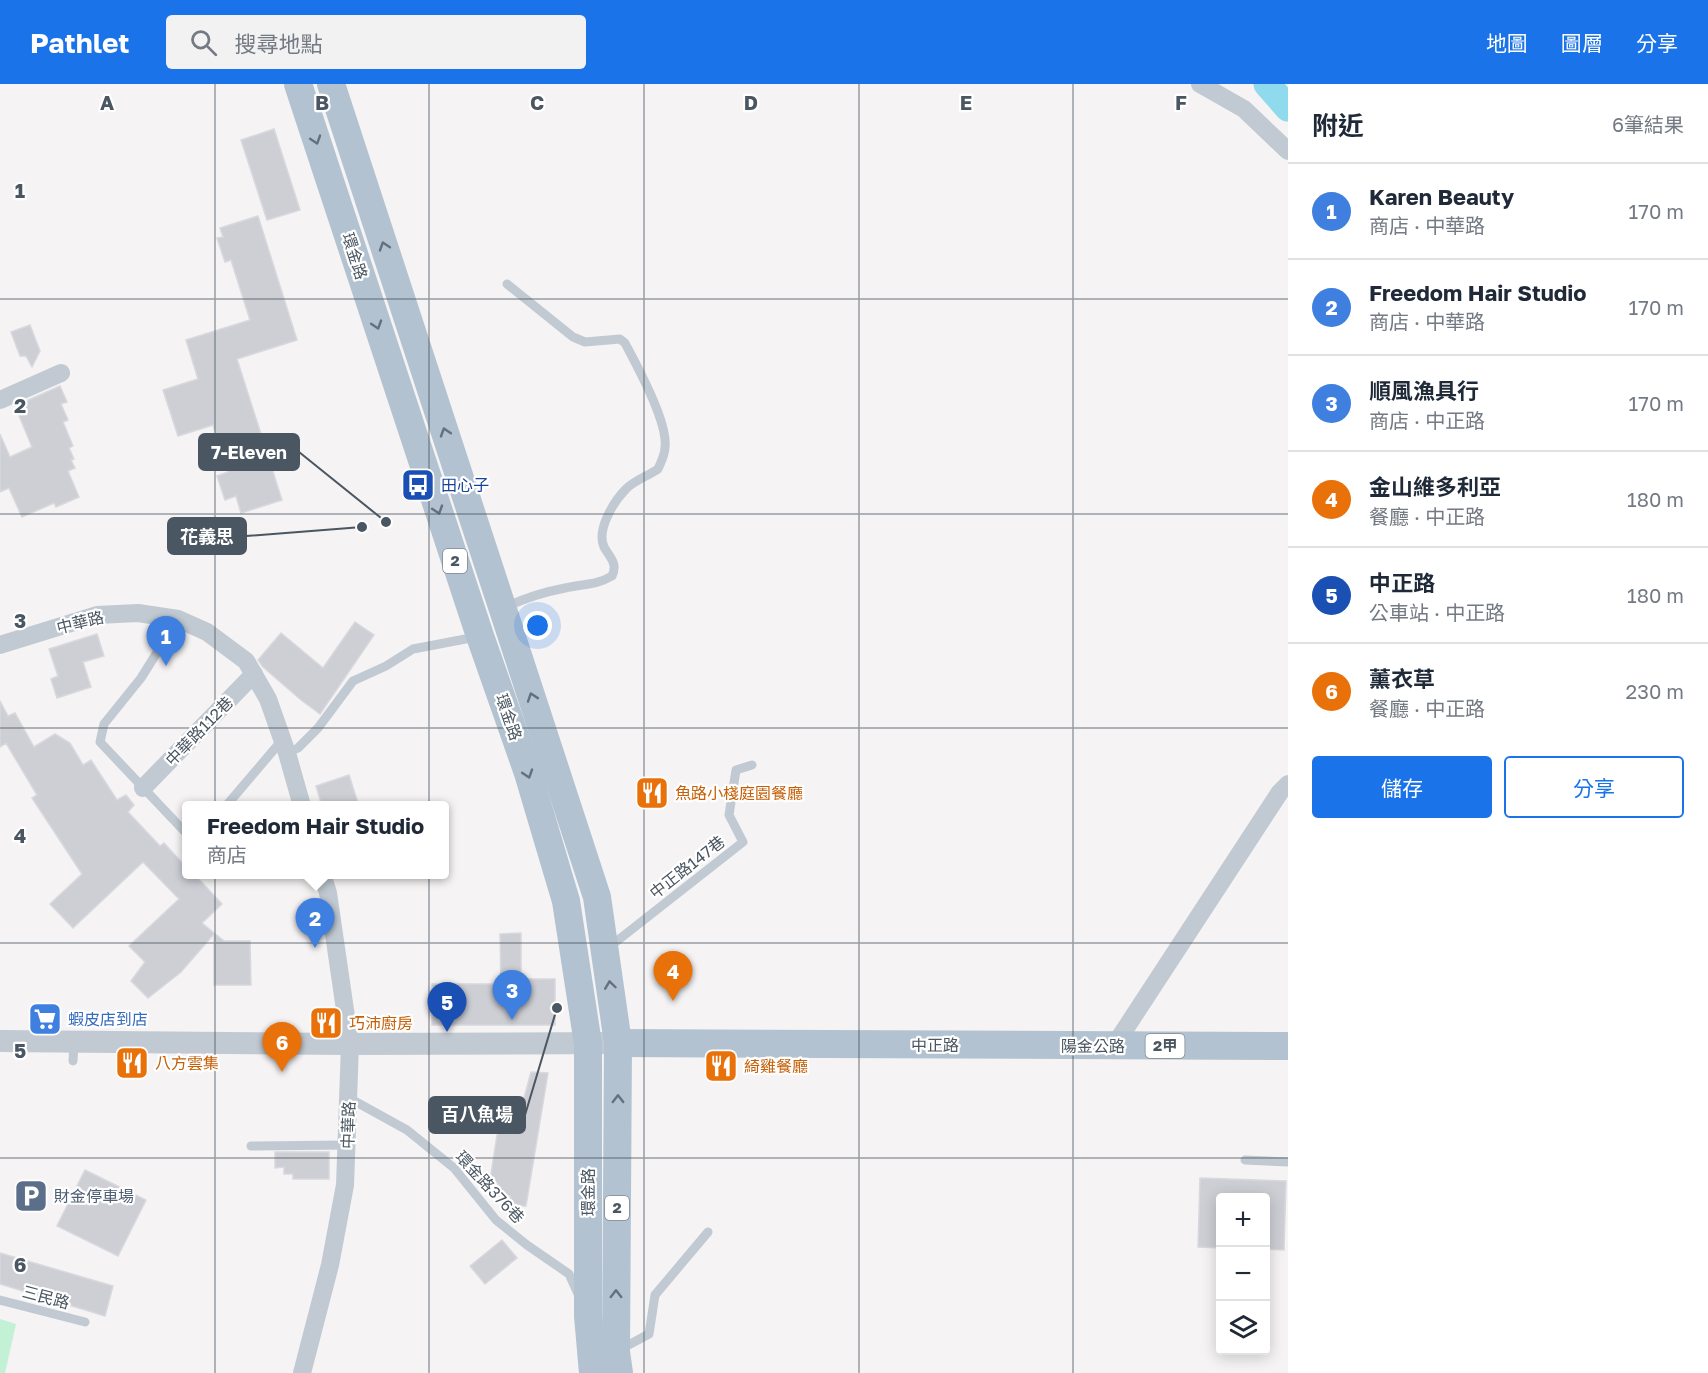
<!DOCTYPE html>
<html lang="zh-TW">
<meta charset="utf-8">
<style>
:root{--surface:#fff;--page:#f2f2f3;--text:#1f2937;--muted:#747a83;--line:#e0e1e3;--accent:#1a73e8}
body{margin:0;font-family:"Golos Text","Noto Sans TC",sans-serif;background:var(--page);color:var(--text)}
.controls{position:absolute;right:18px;bottom:18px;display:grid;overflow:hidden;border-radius:6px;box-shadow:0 3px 15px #0003}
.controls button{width:54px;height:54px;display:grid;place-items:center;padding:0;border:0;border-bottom:2px solid var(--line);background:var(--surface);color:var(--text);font:30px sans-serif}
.you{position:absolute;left:538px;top:542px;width:21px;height:21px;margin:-15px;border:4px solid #fff;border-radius:50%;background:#1a73e8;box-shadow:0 0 0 9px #1a73e833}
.badge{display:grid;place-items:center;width:39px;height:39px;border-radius:50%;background:var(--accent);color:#fff;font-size:20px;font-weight:700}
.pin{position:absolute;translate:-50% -50px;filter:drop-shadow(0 2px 3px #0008)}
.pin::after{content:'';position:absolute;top:32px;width:21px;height:18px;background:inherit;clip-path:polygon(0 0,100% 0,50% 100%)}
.popup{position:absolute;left:182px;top:717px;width:267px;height:78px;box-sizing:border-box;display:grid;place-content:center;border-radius:6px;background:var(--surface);filter:drop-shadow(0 2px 4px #0005);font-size:20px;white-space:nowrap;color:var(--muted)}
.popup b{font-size:22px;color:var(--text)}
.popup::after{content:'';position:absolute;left:50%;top:100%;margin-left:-12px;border:12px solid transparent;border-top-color:var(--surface)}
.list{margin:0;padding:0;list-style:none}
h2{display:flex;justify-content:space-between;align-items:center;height:78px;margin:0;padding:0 24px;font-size:26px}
h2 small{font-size:20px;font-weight:400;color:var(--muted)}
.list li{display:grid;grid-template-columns:39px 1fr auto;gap:18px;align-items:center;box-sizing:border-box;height:96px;padding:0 24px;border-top:2px solid var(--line)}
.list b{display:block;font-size:22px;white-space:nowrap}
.list p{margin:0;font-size:20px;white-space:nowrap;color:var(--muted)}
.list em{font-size:20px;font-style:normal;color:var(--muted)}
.actions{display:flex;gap:12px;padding:18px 24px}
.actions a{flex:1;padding:14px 0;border:2px solid var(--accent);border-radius:6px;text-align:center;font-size:21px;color:var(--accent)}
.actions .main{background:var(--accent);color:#fff}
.icon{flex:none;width:33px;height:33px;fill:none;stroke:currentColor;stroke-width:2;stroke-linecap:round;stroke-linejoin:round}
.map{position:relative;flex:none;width:1288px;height:1289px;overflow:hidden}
header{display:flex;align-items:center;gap:36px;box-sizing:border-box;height:84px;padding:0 30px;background:var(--accent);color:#fff}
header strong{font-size:28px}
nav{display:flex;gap:33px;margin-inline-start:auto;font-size:21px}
.search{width:420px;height:54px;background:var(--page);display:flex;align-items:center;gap:15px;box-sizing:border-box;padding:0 21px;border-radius:6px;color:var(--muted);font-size:22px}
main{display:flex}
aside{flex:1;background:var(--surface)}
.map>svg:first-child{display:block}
.green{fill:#c3f1d5}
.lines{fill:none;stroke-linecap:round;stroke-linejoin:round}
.river{stroke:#90daee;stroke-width:27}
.building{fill:#cdcfd5;stroke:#d7d9de;stroke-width:1.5}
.service{stroke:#c1cad2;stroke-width:9}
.minor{stroke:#c1cad2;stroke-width:18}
.tertiary{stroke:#c1cad2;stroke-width:22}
.primary{stroke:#b3c2d1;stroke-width:28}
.oneway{stroke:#64717d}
.grid{fill:none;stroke:#4a5661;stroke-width:1.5;stroke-opacity:0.55}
.labels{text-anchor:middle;stroke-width:4.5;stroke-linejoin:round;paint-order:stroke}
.shield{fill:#fff;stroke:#808990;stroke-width:1.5}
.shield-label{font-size:15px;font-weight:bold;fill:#4a5661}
.street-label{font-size:16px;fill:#4a5661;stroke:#fff}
.transit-label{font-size:16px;fill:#164399;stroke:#fff;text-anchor:start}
.food-label{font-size:16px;fill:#c56008;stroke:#fff;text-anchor:start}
.shop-label{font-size:16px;fill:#366cbe;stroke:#fff;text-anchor:start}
.service-label{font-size:16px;fill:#4e5e75;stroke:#fff;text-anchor:start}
.grid-label{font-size:20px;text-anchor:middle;font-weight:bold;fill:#4a5661;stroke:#fff;stroke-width:4.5;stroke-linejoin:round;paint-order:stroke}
.leader{fill:none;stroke:#4a5661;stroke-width:2}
.callout-dot{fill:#4a5661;stroke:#fff;stroke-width:2}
.callout{fill:#4a5661;stroke:#4a5661;stroke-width:2}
.callout-label{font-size:18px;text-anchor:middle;font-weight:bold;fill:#fff}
</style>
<header>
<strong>Pathlet</strong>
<div class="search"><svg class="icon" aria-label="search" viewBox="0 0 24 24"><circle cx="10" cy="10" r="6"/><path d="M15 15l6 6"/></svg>搜尋地點</div>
<nav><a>地圖</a><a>圖層</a><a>分享</a></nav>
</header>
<main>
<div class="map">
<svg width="1288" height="1289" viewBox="0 0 1288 1289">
<rect width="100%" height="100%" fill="#f5f3f3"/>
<path class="green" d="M0 1235 16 1240 5 1289H0Z"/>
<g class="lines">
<path class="river" d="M1267 0 1288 24"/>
</g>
<g class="building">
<path d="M274 45 300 126 267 136 241 56Z"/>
<path d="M258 132 297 256 237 275 282 416 241 429 236 412 225 416 217 392 228 388 213 341 178 352 163 306 198 295 186 256 250 236 231 176 225 178 217 154 223 153 220 144Z"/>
<path d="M30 241 40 267 32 283 26 272H20L11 248Z"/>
<path d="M60 302 67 318 61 320 68 336 63 338 73 362 69 364 74 375 71 376 75 384 68 387 79 413 56 423 54 419 22 433 9 404 0 408V350L10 373 32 363 15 322Z"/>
<path d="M355 538 374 551 320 630 301 616 263 583 258 576 281 549 323 584Z"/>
<path d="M97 550 104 572 83 578 91 603 57 614 51 595 58 592 49 565Z"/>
<path d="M0 617 8 632 15 629 34 663 55 650 70 659 83 681 91 676 117 716 126 711 134 721 128 728 160 762 164 759 186 783V790H194L222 820 202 839 224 857H250L251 901H214V850L181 888 148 914 131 897 145 878 129 862 179 815 143 778 73 844 50 820 82 790 32 714 37 711 6 659 0 663Z"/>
<path d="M349 691 359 722H322L316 702Z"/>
<path d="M521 849V895H555V941H432V900H501L500 850Z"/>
<path d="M531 988 548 989 526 1122H513L510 1112 497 1108 498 1100 490 1096 497 1051 520 1029Z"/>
<path d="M275 1068H329V1095H293V1090H284V1083L275 1084Z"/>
<path d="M85 1086 146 1116 118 1172 57 1142Z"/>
<path d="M1200 1094 1286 1097 1284 1166 1266 1165V1113H1221V1164L1198 1163Z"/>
<path d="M502 1156 517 1174 485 1200 470 1182Z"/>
<path d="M0 1169 113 1202 105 1232 0 1200Z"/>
</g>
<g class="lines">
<g class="service">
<path d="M506 523C525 514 544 508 565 504 582 500 597 501 612 492 618 479 610 474 604 463 596 446 614 417 626 405 635 396 648 392 658 385 661 378 665 371 665 363 668 338 637 282 625 259L620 255 585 258 573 253 507 200"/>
<path d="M178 535 141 594 104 640 100 658 186 749"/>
<path d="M287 669 298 664 318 644 353 597 386 582 413 565 476 553"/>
<path d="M226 722 283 655"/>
<path d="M608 864 743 758 729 731 736 686 752 681"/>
<path d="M73 977 74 958"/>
<path d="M349 1014 407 1046 454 1084 496 1136 527 1161 569 1190 578 1210"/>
<path d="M251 1062 347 1061"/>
<path d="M1245 1076 1288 1078"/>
<path d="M0 1216 85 1238"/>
<path d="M621 1265 649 1250 655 1211 708 1148"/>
</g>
<g class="minor">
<path d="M1200 0 1244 25 1288 67"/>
<path d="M0 316 61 289"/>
<path d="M0 561 97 531 138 529 178 535 207 548 246 577 268 615 287 669 302 722"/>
<path d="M143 704 254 590"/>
<path d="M1114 962 1280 708 1288 700"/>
<path d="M302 1289 330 1181 345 1101 350 960 328 809 322 790"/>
</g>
<path class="tertiary" d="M0 957 350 960 618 959"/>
<g class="primary">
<path d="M298 0 480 552 528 689 566 817 588 960V1232L593 1289"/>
<path d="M331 0 597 813 618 959 616 1268 619 1289"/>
<path d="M618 959 1288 962"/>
</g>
</g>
<defs><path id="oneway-chevron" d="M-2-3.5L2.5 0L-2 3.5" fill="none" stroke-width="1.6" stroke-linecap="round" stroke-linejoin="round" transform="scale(1.5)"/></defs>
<g class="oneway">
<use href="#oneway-chevron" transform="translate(316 56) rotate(72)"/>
<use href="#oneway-chevron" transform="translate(384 162) rotate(-108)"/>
<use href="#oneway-chevron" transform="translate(377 241) rotate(72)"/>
<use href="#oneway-chevron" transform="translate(445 348) rotate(-108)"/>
<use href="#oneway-chevron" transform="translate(438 426) rotate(72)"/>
<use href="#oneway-chevron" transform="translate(532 613) rotate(-109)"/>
<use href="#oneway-chevron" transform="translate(528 690) rotate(72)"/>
<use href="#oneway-chevron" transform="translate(610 901) rotate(-98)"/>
<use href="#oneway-chevron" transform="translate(618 1015) rotate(-90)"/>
<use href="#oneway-chevron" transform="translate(616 1210) rotate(-90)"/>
</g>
<path class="grid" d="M215 0V1289M429 0V1289M644 0V1289M859 0V1289M1073 0V1289M0 215H1288M0 430H1288M0 644H1288M0 859H1288M0 1074H1288"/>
<defs>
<symbol id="bus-square" viewBox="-11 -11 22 22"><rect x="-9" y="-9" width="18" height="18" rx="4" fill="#1a4fb4" stroke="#fff"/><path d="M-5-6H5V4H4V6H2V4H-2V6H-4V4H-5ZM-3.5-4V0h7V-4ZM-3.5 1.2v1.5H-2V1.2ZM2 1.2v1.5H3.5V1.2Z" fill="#fff"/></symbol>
<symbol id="restaurant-square" viewBox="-11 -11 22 22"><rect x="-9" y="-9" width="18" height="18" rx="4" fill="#e8710a" stroke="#fff"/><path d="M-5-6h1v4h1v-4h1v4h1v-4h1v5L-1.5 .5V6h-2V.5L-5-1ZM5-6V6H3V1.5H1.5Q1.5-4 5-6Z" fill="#fff"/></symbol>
<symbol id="supermarket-square" viewBox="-11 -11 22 22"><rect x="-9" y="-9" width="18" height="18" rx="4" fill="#3f7fe0" stroke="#fff"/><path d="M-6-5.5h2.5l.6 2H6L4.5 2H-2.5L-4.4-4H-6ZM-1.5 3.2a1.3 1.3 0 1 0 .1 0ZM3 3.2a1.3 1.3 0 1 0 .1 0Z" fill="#fff"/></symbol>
<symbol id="parking-square" viewBox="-11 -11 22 22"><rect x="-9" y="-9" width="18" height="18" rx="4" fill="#5c6f8a" stroke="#fff"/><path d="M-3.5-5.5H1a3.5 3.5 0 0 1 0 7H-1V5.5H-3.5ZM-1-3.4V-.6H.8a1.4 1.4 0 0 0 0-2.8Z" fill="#fff"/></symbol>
</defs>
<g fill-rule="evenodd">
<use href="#bus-square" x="399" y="382" width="38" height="38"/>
<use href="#restaurant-square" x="633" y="690" width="38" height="38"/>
<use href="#supermarket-square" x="26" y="916" width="38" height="38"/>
<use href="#restaurant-square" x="307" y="920" width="38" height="38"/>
<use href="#restaurant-square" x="113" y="960" width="38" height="38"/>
<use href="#restaurant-square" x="702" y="963" width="38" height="38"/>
<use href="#parking-square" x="12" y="1093" width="38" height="38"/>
</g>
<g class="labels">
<g class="shield">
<rect x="443" y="465" width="24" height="24" rx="4.5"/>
<rect x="1145.5" y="950" width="39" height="24" rx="4.5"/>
<rect x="605" y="1112" width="24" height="24" rx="4.5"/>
</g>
<g class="shield-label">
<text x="455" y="482">2</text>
<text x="1165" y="967">2甲</text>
<text x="617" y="1129">2</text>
</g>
<g class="street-label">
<text transform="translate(355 172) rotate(72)" y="6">環金路</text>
<text transform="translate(80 538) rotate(-14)" y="6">中華路</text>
<text transform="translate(509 633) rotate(71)" y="6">環金路</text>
<text transform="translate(199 647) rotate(-46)" y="6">中華路112巷</text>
<text transform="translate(687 783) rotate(-38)" y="6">中正路147巷</text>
<text x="935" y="967">中正路</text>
<text x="1093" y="968">陽金公路</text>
<text transform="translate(348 1041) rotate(-88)" y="6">中華路</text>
<text transform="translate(490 1103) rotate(47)" y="6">環金路376巷</text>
<text transform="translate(588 1108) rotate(-90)" y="6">環金路</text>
<text transform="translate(46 1213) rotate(15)" y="6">三民路</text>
</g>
<g class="transit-label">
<text x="441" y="407">田心子</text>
</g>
<g class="food-label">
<text x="675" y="715">魚路小棧庭園餐廳</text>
<text x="349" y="945">巧沛廚房</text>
<text x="155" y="985">八方雲集</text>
<text x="744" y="988">綺雞餐廳</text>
</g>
<g class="shop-label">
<text x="68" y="941">蝦皮店到店</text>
</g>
<g class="service-label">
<text x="54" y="1118">財金停車場</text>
</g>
</g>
<g class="grid-label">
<text x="107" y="26">A</text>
<text x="322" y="26">B</text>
<text x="537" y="26">C</text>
<text x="751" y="26">D</text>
<text x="966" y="26">E</text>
<text x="1181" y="26">F</text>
<text x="20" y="114">1</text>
<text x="20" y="329">2</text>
<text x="20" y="544">3</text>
<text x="20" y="759">4</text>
<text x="20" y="974">5</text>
<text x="20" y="1188">6</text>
</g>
<path class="leader" d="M386 438L299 368M362 443L246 452M557 924L525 1031"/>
<g class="callout-dot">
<circle cx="386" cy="438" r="6"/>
<circle cx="362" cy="443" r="6"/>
<circle cx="557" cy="924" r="6"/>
</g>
<g class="callout">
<rect x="199" y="350" width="100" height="36" rx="6"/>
<rect x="168" y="434" width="78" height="36" rx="6"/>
<rect x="429" y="1013" width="96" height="36" rx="6"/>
</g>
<g class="callout-label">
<text x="249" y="375">7-Eleven</text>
<text x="207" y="459">花義思</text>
<text x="477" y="1037">百八魚場</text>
</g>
</svg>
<div class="controls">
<button>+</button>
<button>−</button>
<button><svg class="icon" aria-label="layers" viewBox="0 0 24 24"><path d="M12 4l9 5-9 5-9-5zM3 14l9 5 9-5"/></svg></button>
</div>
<div class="you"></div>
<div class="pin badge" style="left:166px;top:582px;background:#3f7fe0">1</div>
<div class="pin badge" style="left:315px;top:864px;background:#3f7fe0">2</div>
<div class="popup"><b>Freedom Hair Studio</b>商店</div>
<div class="pin badge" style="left:512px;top:936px;background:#3f7fe0">3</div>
<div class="pin badge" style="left:673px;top:917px;background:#e8710a">4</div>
<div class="pin badge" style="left:447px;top:948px;background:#1a4fb4">5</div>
<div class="pin badge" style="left:282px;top:988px;background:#e8710a">6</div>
</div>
<aside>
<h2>附近<small>6筆結果</small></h2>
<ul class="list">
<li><span class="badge" style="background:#3f7fe0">1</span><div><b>Karen Beauty</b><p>商店 · 中華路</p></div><em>170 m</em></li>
<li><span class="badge" style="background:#3f7fe0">2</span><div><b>Freedom Hair Studio</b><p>商店 · 中華路</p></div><em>170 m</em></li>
<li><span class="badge" style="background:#3f7fe0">3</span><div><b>順風漁具行</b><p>商店 · 中正路</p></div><em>170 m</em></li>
<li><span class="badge" style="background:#e8710a">4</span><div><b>金山維多利亞</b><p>餐廳 · 中正路</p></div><em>180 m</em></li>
<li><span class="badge" style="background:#1a4fb4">5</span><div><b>中正路</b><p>公車站 · 中正路</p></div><em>180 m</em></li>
<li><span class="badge" style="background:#e8710a">6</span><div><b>薰衣草</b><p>餐廳 · 中正路</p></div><em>230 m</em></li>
</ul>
<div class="actions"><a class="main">儲存</a><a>分享</a></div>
</aside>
</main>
